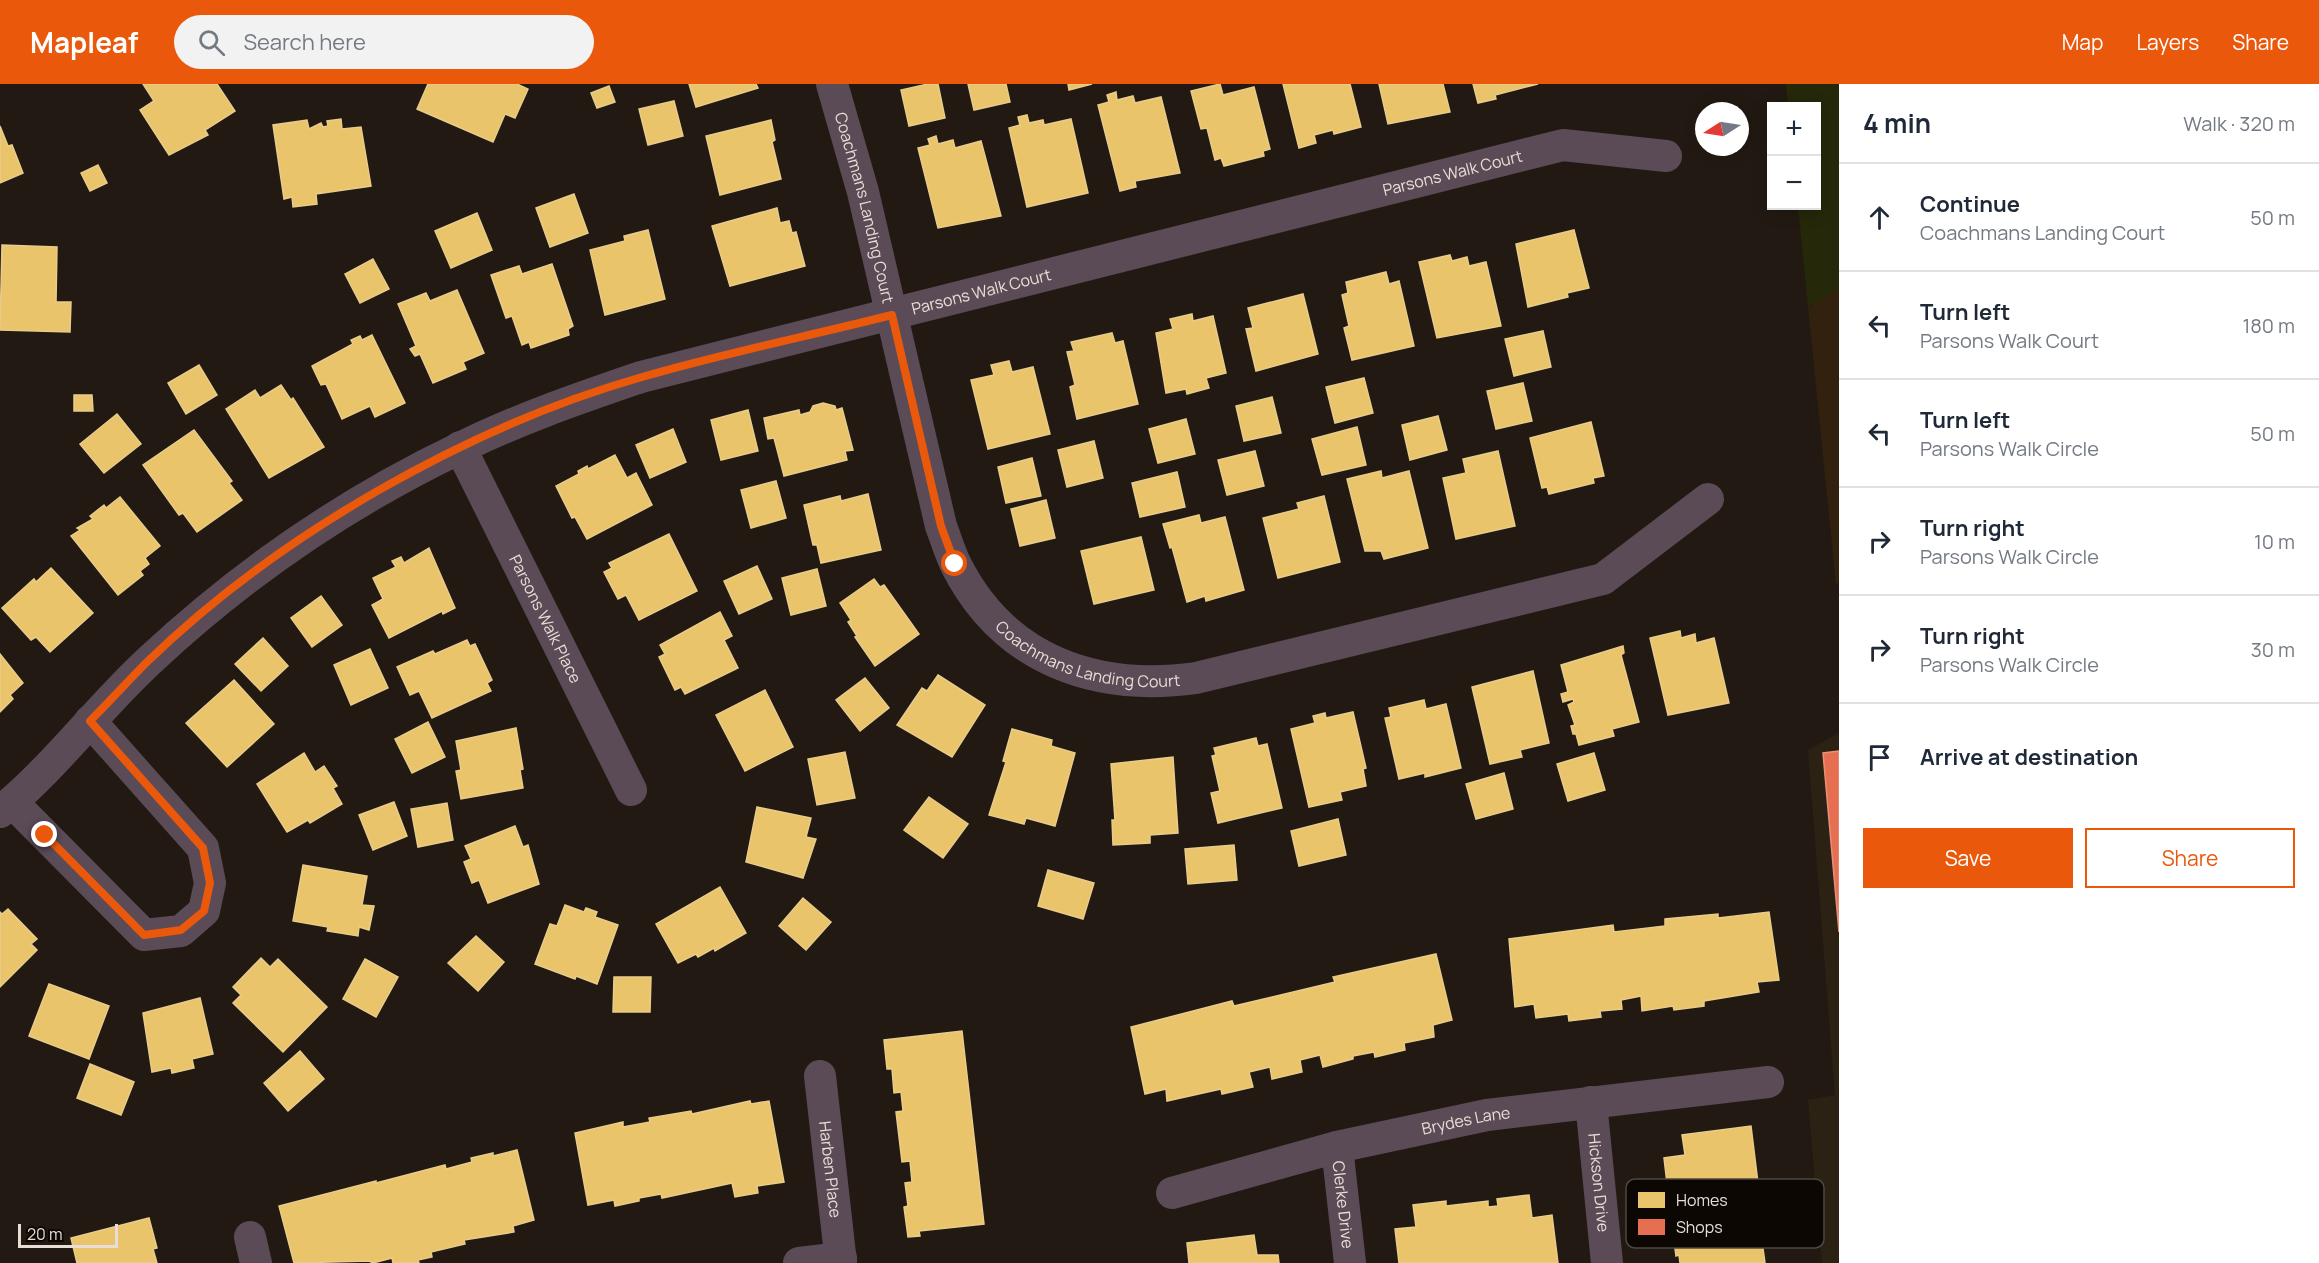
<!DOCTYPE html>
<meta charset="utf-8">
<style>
:root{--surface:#fff;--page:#f2f2f3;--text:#1f2937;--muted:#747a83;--line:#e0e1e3;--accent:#ea580c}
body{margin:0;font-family:Manrope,sans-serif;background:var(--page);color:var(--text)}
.controls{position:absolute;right:18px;top:18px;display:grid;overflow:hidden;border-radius:0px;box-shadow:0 3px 15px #0003}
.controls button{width:54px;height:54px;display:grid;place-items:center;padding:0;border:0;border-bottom:2px solid var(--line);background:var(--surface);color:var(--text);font:30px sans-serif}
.compass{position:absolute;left:1695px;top:18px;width:54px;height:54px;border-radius:50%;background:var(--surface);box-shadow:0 3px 15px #0003;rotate:258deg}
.scale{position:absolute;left:18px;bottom:15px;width:100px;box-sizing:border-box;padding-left:6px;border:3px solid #e8ded5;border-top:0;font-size:16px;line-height:21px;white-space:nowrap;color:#e8ded5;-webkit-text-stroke:4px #0c0703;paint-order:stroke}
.stop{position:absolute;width:18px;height:18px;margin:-14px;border:4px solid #ea580c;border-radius:50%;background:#fff}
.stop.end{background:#ea580c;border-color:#fff;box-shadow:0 2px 6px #0008}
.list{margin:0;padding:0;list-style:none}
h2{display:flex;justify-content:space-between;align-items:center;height:78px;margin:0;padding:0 24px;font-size:26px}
h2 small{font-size:20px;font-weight:400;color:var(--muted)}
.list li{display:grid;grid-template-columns:39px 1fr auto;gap:18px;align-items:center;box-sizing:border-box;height:108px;padding:0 24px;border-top:2px solid var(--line)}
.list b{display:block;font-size:22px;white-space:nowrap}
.list p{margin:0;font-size:20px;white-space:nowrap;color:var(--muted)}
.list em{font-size:20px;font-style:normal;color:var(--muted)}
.actions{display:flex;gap:12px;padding:18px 24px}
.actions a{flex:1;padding:14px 0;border:2px solid var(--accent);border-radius:0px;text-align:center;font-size:21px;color:var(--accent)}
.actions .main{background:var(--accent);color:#fff}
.icon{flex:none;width:33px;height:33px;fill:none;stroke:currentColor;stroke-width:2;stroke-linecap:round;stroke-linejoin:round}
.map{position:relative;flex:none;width:1839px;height:1179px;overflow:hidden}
header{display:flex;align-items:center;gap:36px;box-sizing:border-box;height:84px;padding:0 30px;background:var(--accent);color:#fff}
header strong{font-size:28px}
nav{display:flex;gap:33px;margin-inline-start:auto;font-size:21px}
.search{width:420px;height:54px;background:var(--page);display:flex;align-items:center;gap:15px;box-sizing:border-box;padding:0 21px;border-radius:33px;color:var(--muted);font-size:22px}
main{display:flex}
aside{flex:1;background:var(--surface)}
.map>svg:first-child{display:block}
.commercial{fill:#2b2213}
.built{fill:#32210f}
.green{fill:#252809}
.homes{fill:#e9c46a;stroke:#e9cc8a;stroke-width:1.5}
.shops{fill:#e76f51;stroke:#e79079;stroke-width:1.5}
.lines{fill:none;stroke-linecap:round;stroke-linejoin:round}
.street{stroke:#5a4b57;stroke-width:32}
.route{stroke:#ea580c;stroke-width:8}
.labels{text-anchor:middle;stroke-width:6;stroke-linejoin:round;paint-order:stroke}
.street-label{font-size:16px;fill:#e8ded5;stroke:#0c0703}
.key{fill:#0c0703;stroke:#4e4842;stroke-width:1.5}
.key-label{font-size:16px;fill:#e8ded5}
</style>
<header>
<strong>Mapleaf</strong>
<div class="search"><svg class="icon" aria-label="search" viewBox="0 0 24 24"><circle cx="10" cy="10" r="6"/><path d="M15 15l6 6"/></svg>Search here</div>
<nav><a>Map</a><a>Layers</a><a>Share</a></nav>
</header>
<main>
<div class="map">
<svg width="1839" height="1179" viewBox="0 0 1839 1179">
<rect width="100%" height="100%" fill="#221a12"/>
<path class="commercial" d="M1839 649V1179H1822L1808 1016 1835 1011 1808 666Z"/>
<path class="built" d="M1839 205V498L1836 500 1808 223Z"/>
<path class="green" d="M1786 0H1839V205L1808 223 1798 122H1816V22H1788Z"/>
<g class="homes">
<path d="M143 0H217L235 27 205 46 208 51 169 71 140 26 154 17Z"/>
<path d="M428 0H517L528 5 515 34 505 30 493 58 417 25Z"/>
<path d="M689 0H756L758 4 696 23Z"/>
<path d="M928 0H938L945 34 909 42 901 6Z"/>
<path d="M968 0H1006L1010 18 974 26Z"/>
<path d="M1068 0H1092L1069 6Z"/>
<path d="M1220 0 1223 11 1254 3 1270 65 1263 67 1264 72 1224 82 1221 74 1215 76 1207 44 1201 45 1191 7Z"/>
<path d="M1283 0H1350L1361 43 1334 50 1333 46 1314 51 1316 59 1299 64Z"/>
<path d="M1379 0H1443L1450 28 1388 40Z"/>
<path d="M1473 0H1538L1495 11 1496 15 1478 19Z"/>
<path d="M609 2 615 18 597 24 591 9Z"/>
<path d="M1116 8 1117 16 1133 12 1135 19 1161 13 1180 89 1135 97 1136 103 1120 107 1098 21 1109 18 1107 11Z"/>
<path d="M674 17 683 52 648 61 639 25Z"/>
<path d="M1027 31 1029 39 1043 36 1044 41 1071 35 1088 109 1027 123 1009 44 1020 41 1018 33Z"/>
<path d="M341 35 342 45 361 43 371 102 316 110 317 120 293 123 292 113 284 115 273 41 307 36 309 45 321 39 323 43 328 42 327 37Z"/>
<path d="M771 36 775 56 772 58 781 95 720 111 706 52Z"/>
<path d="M0 42 8 62 12 61 23 89 0 99Z"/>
<path d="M936 52 938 60 953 56 955 64 981 57 1001 132 938 144 918 64 930 61 928 55Z"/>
<path d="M98 81 107 99 90 107 81 89Z"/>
<path d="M574 110 588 149 550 163 536 124Z"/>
<path d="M777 124 780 139 789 137 792 149 796 148 805 182 730 202 712 142Z"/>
<path d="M477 129 492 166 451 184 435 147Z"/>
<path d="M648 146 665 215 605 231 590 166 625 157 624 152Z"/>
<path d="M1574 146 1589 204 1567 209 1568 213 1528 223 1516 160Z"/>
<path d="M2 161 57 163 56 218H71L70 248 0 246Z"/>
<path d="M1450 171 1452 177 1467 173 1469 182 1486 178 1501 242 1437 254 1419 178Z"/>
<path d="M373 175 389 205 360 219 345 190Z"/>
<path d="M552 180 573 242 568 245 569 251 531 264 529 258 522 261 512 232 506 234 491 191 519 182 522 190Z"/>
<path d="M1386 188 1389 200 1399 197 1414 262 1352 276 1344 244 1349 242 1342 211 1348 209 1346 198Z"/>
<path d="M457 206 484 269 463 278 466 285 433 299 420 270 415 272 410 265 416 262 398 220 426 209 430 217Z"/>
<path d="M1303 210 1318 270 1256 287 1246 245 1253 244 1248 224Z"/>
<path d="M1192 230 1193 237 1213 232 1226 289 1206 294 1209 304 1187 310 1186 305 1166 309 1156 249 1173 245 1170 235Z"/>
<path d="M1543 247 1551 283 1514 292 1505 255Z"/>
<path d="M1112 249 1115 259 1123 257 1138 320 1077 335 1070 303 1075 301 1067 268 1074 267 1071 258Z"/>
<path d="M372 251 405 319 375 333 370 322 342 335 326 300 321 301 312 282 353 260 351 256 360 252 362 256Z"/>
<path d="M1009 277 1012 288 1033 283 1050 350 988 365 971 296 994 291 991 281Z"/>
<path d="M199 281 217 311 186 330 168 299Z"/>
<path d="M1364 294 1373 329 1335 339 1326 303Z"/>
<path d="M1523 299 1532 337 1496 345 1487 307Z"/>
<path d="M281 301 291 316 293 314 324 363 269 394 226 325 255 306 260 314Z"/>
<path d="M74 311H92L93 327H74Z"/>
<path d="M1272 313 1281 349 1244 357 1236 322Z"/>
<path d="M823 319 835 322 836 326 842 324 853 366 845 367 847 376 784 392 774 354 768 355 764 334 799 326 800 331 810 328 813 322Z"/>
<path d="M748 326 758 367 721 376 711 336Z"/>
<path d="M117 330 141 360 104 389 80 360Z"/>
<path d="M1438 332 1447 366 1410 376 1402 341Z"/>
<path d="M1186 335 1195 370 1158 379 1149 345Z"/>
<path d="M1591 338 1604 392 1593 394 1594 399 1549 410 1547 403 1542 404 1530 354Z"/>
<path d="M1357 343 1366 381 1322 391 1312 355Z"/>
<path d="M673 345 686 378 650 394 636 361Z"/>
<path d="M194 346 232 397 229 399 242 416 197 448 183 429 179 431 143 381Z"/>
<path d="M1094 357 1103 394 1067 403 1058 366Z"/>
<path d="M1255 367 1264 402 1227 411 1218 376Z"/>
<path d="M1498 367 1515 442 1456 455 1443 394 1466 389 1463 375Z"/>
<path d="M615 371 627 394 636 389 652 421 587 455 575 433 572 434 556 402 579 390 578 387 587 382 588 385Z"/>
<path d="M1032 374 1041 412 1006 419 998 383Z"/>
<path d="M1381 387 1382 394 1409 387 1428 464 1384 475 1381 467H1365L1347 395Z"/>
<path d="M1177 388 1185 423 1140 433 1132 399Z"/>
<path d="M776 397 786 434 751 444 741 406Z"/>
<path d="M868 410 881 466 821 479 817 461H813L804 421 840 412 841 417Z"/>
<path d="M1324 412 1340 478 1278 494 1263 434 1299 425 1297 419Z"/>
<path d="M120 413 160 462 145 474 149 480 140 487 143 491 118 511 71 452 80 446 77 444 93 435 90 432 104 421 106 424Z"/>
<path d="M1046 416 1055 454 1020 462 1011 425Z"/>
<path d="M1199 431 1201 439 1225 433 1244 506 1206 517 1205 512 1187 518 1172 463 1170 464 1163 440Z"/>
<path d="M669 450 697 507 639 536 626 511 618 515 604 488 612 484 609 479Z"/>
<path d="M1141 453 1154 506 1094 520 1081 467Z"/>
<path d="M429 464 455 524 443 530 442 527 389 554 372 521 383 515 373 494 396 483 392 477 401 473 404 479Z"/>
<path d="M757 482 772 515 739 530 724 497Z"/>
<path d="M51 484 93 529 50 568 36 553 31 556 2 524 34 495 36 498Z"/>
<path d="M817 485 826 522 791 531 782 494Z"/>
<path d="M874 495 880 503 884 501 919 550 875 582 855 553 857 552 848 538 851 536 840 519Z"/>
<path d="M321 512 342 541 312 563 291 534Z"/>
<path d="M720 528 732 552 724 556 738 584 685 610 681 603 675 606 659 573 665 570 660 561Z"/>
<path d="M1680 547 1681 554 1695 550 1696 559 1714 554 1729 619 1668 631 1650 554Z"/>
<path d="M263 554 288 582 261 607 235 580Z"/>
<path d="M467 556 470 562 475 560 492 596 487 599 491 607 432 634 419 607 410 611 397 583 433 567 435 570Z"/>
<path d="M1623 562 1624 569 1621 571 1639 638 1612 645 1614 652 1579 661 1576 650H1573L1571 642 1575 641 1568 621 1574 618 1573 615 1563 618 1561 610 1568 608 1561 581Z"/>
<path d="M370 565 388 604 351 621 334 581Z"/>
<path d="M0 570 23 599 10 611 13 615 0 628Z"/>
<path d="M1533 587 1549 659 1520 666 1522 673 1490 680 1472 603Z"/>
<path d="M938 591 985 621 952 673 897 641 922 604 927 607Z"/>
<path d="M865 594 889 624 860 647 836 616Z"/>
<path d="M234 596 274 640 227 683 186 639Z"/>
<path d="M765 606 793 663 745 687 716 631Z"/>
<path d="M1424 616 1426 625 1446 620 1461 684 1425 693V689L1399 695 1385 634 1391 633 1389 624Z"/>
<path d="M1353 628 1366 684 1363 685 1366 702 1340 708 1342 716 1309 723 1291 645 1315 639 1313 632 1325 629 1326 634Z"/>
<path d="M428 638 445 673 412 689 395 655Z"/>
<path d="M516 644 523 685 520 686 523 704 461 715 456 687 461 686 456 657Z"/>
<path d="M1012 645 1052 656 1051 662 1075 669 1055 742 1026 734 1024 740 989 731 1006 678 1003 677Z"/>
<path d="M1256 654 1258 662 1267 660 1282 724 1218 739 1211 709 1220 707 1212 672 1216 671 1214 664Z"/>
<path d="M845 668 855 714 817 721 808 675Z"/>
<path d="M304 669 315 688 324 682 337 702 333 704 342 720 310 739 308 736 287 748 257 700Z"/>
<path d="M1594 669 1605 706 1568 717 1557 680Z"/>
<path d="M1173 673 1178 749 1150 751V759L1113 761 1112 736H1115L1111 680Z"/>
<path d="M1504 689 1513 725 1476 735 1466 700Z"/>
<path d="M929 713 968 740 943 774 904 746Z"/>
<path d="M394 718 407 752 373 766 359 731Z"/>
<path d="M447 719 453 756 418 763 411 725Z"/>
<path d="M757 723 811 734 806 753 816 755 803 794 746 778Z"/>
<path d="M1338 735 1346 771 1299 782 1291 747Z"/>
<path d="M515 742 523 763 528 761 539 800 488 819 479 796 472 799 464 778 471 775 465 762Z"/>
<path d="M1234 761 1237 796 1188 800 1185 765Z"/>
<path d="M303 781 367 792 362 821 374 822 369 846 359 843 358 852 327 847 328 843 293 837Z"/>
<path d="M1048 786 1094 799 1083 835 1038 822Z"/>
<path d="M720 803 746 849 715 867 714 864 698 873 696 870 678 879 656 840Z"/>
<path d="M803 814 831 838 806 866 779 842Z"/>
<path d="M565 821 584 828 586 824 597 828 595 833 618 841 597 900 576 892 575 895 535 880 550 840 557 842Z"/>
<path d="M8 825 37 855 31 860 37 866 0 903V828L2 830Z"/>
<path d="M1769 828 1779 896 1757 898 1759 908 1704 917V922L1674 926 1673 922 1642 927 1641 912 1621 916 1622 925 1600 927 1601 933 1569 937 1568 930 1536 934 1534 920 1515 923 1509 855 1613 841 1614 848 1665 842V835L1718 830V834Z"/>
<path d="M476 852 504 878 478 907 448 879Z"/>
<path d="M1436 870 1452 936 1433 941 1434 953 1404 959 1405 966 1375 973 1374 968 1353 972V975L1323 983 1320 971 1300 976 1302 988 1272 995 1270 983 1249 988 1253 1003 1222 1010 1221 1005 1167 1017 1166 1005 1145 1010 1131 943 1232 917 1234 922 1335 898 1333 893Z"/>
<path d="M261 874 270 883 278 875 327 923 283 968 233 919 241 911 233 903Z"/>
<path d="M365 875 398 893 376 933 343 915Z"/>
<path d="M614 893H651L650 928H613Z"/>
<path d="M49 900 109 922 89 975 29 952Z"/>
<path d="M200 914 213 970 192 975 194 984 172 989 171 984 152 988 143 929Z"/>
<path d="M962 947 984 1140 919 1147 920 1152 908 1153 904 1123 908 1122 905 1099 912 1098 910 1077 902 1078 896 1028 903 1027 901 1008 894 1009 892 985H887L884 956Z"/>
<path d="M300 967 324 995 288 1027 264 999Z"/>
<path d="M90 980 134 998 121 1031 77 1014Z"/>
<path d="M750 1017 751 1020 769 1017 784 1098 757 1102 758 1109 735 1113 732 1099 662 1114 661 1110 639 1114V1117L615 1122 614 1116 588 1121 575 1049 623 1038V1043L650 1038 649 1034 691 1027 692 1030Z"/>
<path d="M1751 1042 1758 1099 1738 1101 1745 1159 1762 1157 1765 1179H1680L1679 1171 1676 1172 1671 1135 1682 1134 1679 1106 1668 1108 1664 1074 1685 1071 1682 1051Z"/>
<path d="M517 1066 534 1136 513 1142 514 1148 464 1156 465 1160 431 1168 432 1173 418 1176 419 1179H393L392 1174 373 1179 369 1177 294 1179 279 1122 376 1097V1099L445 1081 446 1085 472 1078 471 1074 493 1069V1072Z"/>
<path d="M1529 1111 1532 1134 1552 1131 1558 1179H1399L1395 1145 1416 1143 1413 1121 1446 1117V1122L1488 1117V1123L1498 1122 1497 1115Z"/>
<path d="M149 1134 157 1164 153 1165 157 1179H77L71 1154Z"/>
<path d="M1254 1151 1257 1171H1278L1279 1179H1189L1187 1159Z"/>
</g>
<path class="shops" d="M1839 667V848L1823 669Z"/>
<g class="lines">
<g class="street">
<path id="s1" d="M832 0 863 108 941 442C946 455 950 469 956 481 1004 576 1095 608 1196 594L1603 495 1708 415"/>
<path id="s2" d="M460 363 631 706"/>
<path d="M12 718 144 851 181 847 204 827 210 799 203 764 90 637"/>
<path id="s3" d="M0 728C55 683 98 624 150 576 241 491 347 418 460 364 518 335 580 314 641 293L1563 61 1666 72"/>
<path id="s4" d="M820 992 841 1179"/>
<path id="s5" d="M1591 1018 1607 1179"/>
<path id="s6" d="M1337 1063 1350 1179"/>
<path id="s7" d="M1172 1109 1337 1063 1487 1031 1768 998"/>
<path d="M250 1153 256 1179"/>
<path d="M799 1179 841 1174"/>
</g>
</g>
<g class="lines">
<path class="route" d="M45 751 144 851 181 846 204 827 210 799 203 764 90 637C109 618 128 597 147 578 278 451 467 343 642 293 724 269 809 252 892 231L941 442 955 480"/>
</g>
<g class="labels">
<g class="street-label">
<text dy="6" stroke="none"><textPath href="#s3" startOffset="1622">Parsons Walk Court</textPath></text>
<text dy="6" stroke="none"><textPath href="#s1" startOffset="128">Coachmans Landing Court</textPath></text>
<text dy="6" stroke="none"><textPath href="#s3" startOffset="1136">Parsons Walk Court</textPath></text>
<text dy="6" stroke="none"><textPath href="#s2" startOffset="192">Parsons Walk Place</textPath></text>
<text dy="6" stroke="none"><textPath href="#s1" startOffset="668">Coachmans Landing Court</textPath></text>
<text dy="6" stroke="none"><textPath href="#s7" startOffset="303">Brydes Lane</textPath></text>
<text dy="6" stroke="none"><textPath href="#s4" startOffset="94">Harben Place</textPath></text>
<text dy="6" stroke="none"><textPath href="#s5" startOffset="81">Hickson Drive</textPath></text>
<text dy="6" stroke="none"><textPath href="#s6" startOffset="58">Clerke Drive</textPath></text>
</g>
</g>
<rect x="1626" y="1095" width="198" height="69" rx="9" class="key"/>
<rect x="1638" y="1108" width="27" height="16" fill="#e9c46a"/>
<rect x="1638" y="1135" width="27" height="16" fill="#e76f51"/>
<g class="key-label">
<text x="1676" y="1122">Homes</text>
<text x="1676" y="1149">Shops</text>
</g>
</svg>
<div class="controls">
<button>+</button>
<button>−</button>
</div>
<svg class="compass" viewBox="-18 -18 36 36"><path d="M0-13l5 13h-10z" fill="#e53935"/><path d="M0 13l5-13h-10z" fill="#747a83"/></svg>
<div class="scale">20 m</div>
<div class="stop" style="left:955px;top:480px"></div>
<div class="stop end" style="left:45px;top:751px"></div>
</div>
<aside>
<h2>4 min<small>Walk · 320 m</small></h2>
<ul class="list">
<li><svg class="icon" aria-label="ahead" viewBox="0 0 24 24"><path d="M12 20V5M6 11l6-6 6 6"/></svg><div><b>Continue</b><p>Coachmans Landing Court</p></div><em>50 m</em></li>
<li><svg class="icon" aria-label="left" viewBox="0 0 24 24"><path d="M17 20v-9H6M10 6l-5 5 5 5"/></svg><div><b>Turn left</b><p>Parsons Walk Court</p></div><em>180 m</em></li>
<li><svg class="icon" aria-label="left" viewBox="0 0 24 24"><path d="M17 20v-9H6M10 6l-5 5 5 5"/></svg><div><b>Turn left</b><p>Parsons Walk Circle</p></div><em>50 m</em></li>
<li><svg class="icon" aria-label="right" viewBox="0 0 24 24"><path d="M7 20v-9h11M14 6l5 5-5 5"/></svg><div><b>Turn right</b><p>Parsons Walk Circle</p></div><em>10 m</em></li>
<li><svg class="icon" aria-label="right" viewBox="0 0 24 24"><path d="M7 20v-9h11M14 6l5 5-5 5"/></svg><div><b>Turn right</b><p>Parsons Walk Circle</p></div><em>30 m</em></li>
<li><svg class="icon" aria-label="arrive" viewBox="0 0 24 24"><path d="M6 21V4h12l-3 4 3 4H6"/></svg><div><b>Arrive at destination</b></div></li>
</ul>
<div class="actions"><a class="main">Save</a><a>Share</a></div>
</aside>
</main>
